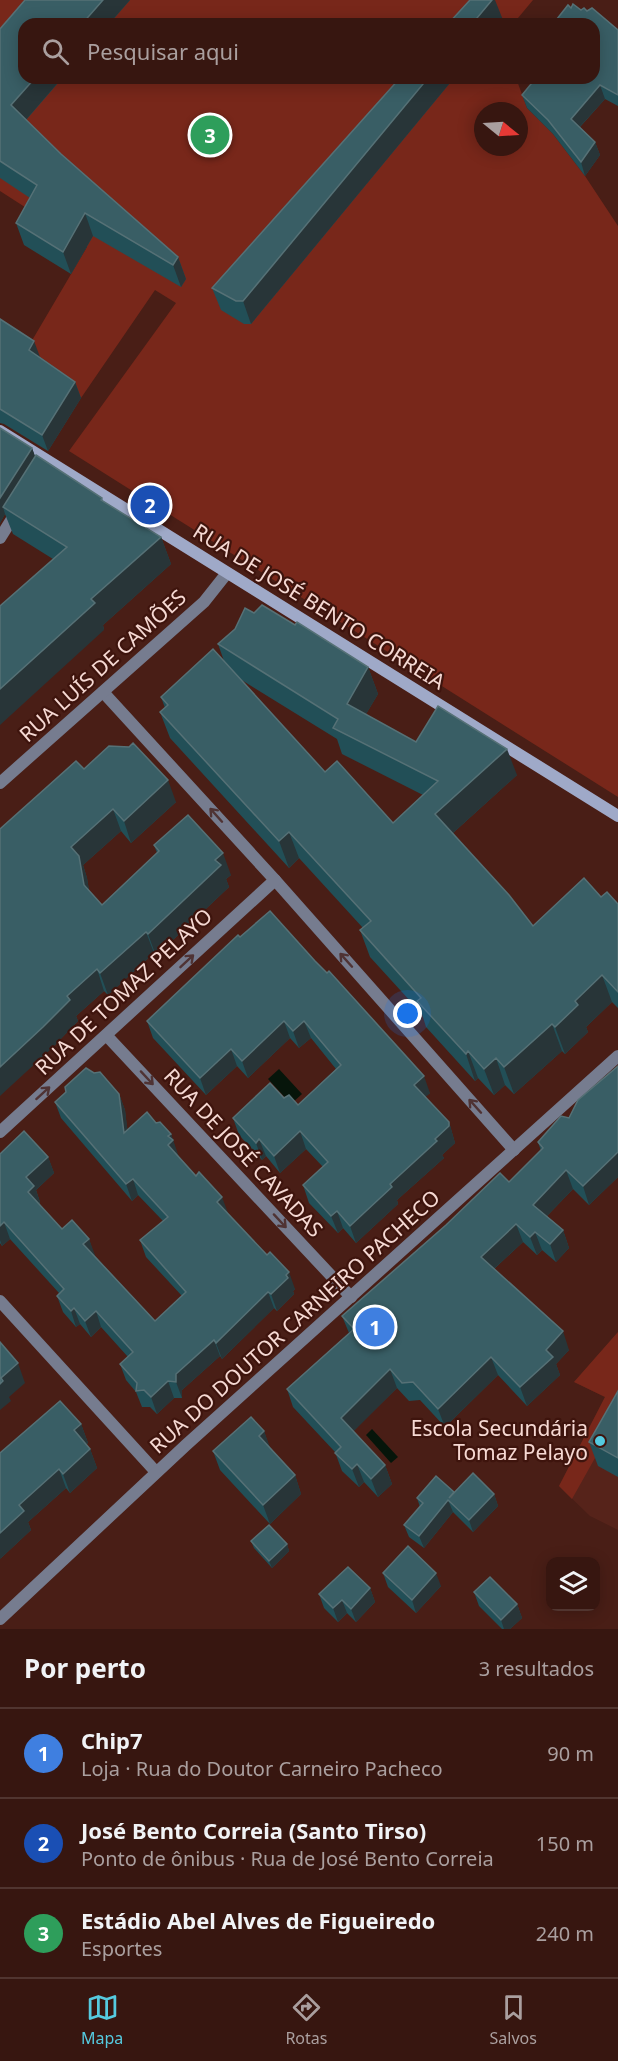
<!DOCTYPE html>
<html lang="pt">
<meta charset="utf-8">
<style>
:root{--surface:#371610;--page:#3e1f19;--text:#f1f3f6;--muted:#aa9f9f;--line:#513530;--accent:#55cadf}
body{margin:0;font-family:"Noto Sans",sans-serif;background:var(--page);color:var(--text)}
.controls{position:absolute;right:18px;bottom:18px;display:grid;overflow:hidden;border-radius:12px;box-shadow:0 3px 15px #0003}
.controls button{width:54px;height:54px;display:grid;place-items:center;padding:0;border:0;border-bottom:2px solid var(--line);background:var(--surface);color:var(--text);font:30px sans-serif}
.compass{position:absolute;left:474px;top:102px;width:54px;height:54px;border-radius:50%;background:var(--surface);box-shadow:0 3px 15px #0003;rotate:108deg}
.you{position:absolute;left:408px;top:1014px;width:21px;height:21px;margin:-15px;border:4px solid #fff;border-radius:50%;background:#1a73e8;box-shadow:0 0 0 9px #1a73e833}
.badge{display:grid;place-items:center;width:39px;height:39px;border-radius:50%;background:var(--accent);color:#fff;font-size:20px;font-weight:700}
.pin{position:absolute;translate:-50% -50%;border:3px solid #fff;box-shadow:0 2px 6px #0006}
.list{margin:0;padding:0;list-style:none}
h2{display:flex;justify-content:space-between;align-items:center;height:78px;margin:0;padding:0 24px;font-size:26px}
h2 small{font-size:20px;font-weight:400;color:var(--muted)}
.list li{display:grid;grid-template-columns:39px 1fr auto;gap:18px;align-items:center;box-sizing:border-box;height:90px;padding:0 24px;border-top:2px solid var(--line)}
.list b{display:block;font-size:22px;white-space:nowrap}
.list p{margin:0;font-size:20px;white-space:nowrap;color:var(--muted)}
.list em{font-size:20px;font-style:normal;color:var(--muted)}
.icon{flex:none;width:33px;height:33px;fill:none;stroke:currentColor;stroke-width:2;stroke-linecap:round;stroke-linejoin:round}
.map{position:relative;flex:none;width:618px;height:1629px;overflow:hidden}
.search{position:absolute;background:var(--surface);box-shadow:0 3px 15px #0003;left:18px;right:18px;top:18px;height:66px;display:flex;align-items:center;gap:15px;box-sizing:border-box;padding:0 21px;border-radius:18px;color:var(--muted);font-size:22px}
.sheet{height:348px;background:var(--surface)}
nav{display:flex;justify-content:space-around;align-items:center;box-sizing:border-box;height:84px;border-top:2px solid var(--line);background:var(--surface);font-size:16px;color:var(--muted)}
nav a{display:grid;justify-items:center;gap:3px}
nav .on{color:var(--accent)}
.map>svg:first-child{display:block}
.built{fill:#56231a}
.green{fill:#78271a;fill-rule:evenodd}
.water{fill:#06150a}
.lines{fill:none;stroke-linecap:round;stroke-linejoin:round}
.lane{stroke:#767c8f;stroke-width:12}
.street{stroke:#767c8f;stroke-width:12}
.secondary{stroke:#9fa9c8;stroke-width:12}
.wall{fill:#224f57;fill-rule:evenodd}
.shaded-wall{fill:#283538}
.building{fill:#395e65;stroke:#567176;stroke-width:1.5}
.oneway{stroke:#4f3334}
.poi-dot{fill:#55cadf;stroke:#3e140d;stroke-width:2}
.labels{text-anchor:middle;stroke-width:4.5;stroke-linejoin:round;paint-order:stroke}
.street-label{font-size:21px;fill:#f6d9d3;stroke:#3e140d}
.poi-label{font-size:21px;fill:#f6d9d3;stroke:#3e140d;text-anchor:end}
</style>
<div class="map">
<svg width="618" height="1629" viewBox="0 0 618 1629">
<rect width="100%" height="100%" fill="#491e16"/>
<path class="built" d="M618 1332V1530L590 1516 559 1486 605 1397 574 1382Z"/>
<g class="green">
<path d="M0 0H533L513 24H24V78H516L527 108 553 134 585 176 618 226V797L69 451 176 303 155 290 81 398 57 382 0 397 23 386 40 357 27 349 87 247 0 191ZM483 111H519V147H483Z"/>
<path d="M618 1332V1417L572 1499 559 1486 605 1397 574 1382Z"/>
</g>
<g class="water">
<path d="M279 1069 302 1094 291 1104 268 1079Z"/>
<path d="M372 1429 398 1457 391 1463 366 1435Z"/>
</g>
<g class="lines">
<path class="lane" d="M0 538 17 511"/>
<g class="street">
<path d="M103 692 275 880 514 1150"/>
<path d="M0 783 204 602 227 573"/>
<path d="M107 1036 351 1297"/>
<path d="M0 1132 275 880"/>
<path d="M0 1301 156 1472"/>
<path d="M0 1619 186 1445 618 1056"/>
</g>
<path class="secondary" d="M0 431 618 816"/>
</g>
<g class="wall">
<path d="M25 0H130L26 120 61 154 178 257 186 279 181 287 93 236 71 274 24 245 16 223 30 198 0 178V29Z"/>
<path d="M571 8 587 11 610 24 618 30V106L605 99 580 127 595 142 600 155 585 176 553 134 527 108 522 95 535 79 534 78H594Z"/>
<path d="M400 78H454L251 324H244L221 310 212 288Z"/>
<path d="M0 319 40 357 75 382 81 398 48 451 4 424 0 423Z"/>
<path d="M0 428 32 448 35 457 102 498 103 502 161 537 171 564 103 625 104 630 53 559 13 534 5 514 0 523Z"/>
<path d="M254 613 295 625 368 667 378 694 366 714 416 742 517 775 453 833 533 926 601 897 618 904V1008L612 1002 586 1027 588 1032 565 1054 562 1051 514 1094 505 1085 494 1095 478 1078 475 1081 426 1027 422 1014 370 957 360 930 363 928 299 858 289 868 170 738 160 712 165 708 161 697 224 661 218 644ZM240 679 337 739 342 754 423 795 393 823 325 772Z"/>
<path d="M84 769 176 802 131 843 121 831 83 865 87 878 89 891 102 905 157 853 154 845 231 875 226 879 229 887 156 956 154 953 108 995 104 991 76 1016 78 1021 51 1049Z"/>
<path d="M238 935 430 1093 425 1097 449 1122 455 1143 442 1155 444 1158 397 1200 398 1204 356 1243 343 1228 338 1233 309 1203 303 1185 323 1167 306 1149 280 1173 266 1156 262 1160 239 1135 233 1118 284 1098 298 1105 336 1069 311 1038 299 1048 290 1038 248 1078 237 1066 206 1095 153 1038 147 1021Z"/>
<path d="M618 1066V1177L589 1205 573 1189 547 1216 563 1230 569 1248 556 1262 542 1250 537 1255 523 1242 494 1269 569 1350 556 1364 560 1375 527 1406 498 1375 445 1427 420 1400 409 1401 397 1388 353 1431 385 1465 392 1484 378 1497 364 1482 359 1487 342 1471 335 1452 293 1407 287 1389 349 1333 342 1316 509 1182 541 1151 538 1142 569 1118Z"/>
<path d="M119 1094 125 1110 127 1129 156 1123 171 1134 178 1157 295 1289 293 1291 294 1294 277 1311 274 1308 222 1359 220 1356 182 1390V1398H174L157 1414 150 1407H142L136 1392 126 1380 120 1364 128 1357 101 1327 91 1337 80 1324 76 1327 63 1312 57 1296 59 1293 10 1239 2 1246 0 1243V1154L48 1157 54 1173 36 1190 40 1202 39 1204 62 1229 89 1239 94 1255 155 1321 182 1296 146 1257 140 1240 163 1221 138 1195 132 1201 61 1118 55 1102Z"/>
<path d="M618 1391V1477L598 1466 589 1442Z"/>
<path d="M81 1424 88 1443 86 1444 90 1449 97 1468 70 1493 66 1488 28 1522 31 1530 0 1559Z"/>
<path d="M264 1431 270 1449 295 1475 301 1494 270 1524 220 1470 213 1451Z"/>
<path d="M454 1492 494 1494 498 1506 473 1532 453 1512 424 1548 409 1537 404 1525 420 1507 417 1498Z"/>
<path d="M251 1541 287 1544 289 1551 272 1568 254 1548Z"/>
<path d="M383 1573 441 1586 416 1613 388 1587Z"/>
<path d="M370 1588 375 1602 356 1622 347 1613 338 1622 324 1608 319 1594Z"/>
<path d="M474 1592 517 1604 522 1618 510 1629H502L479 1606Z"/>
</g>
<g class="shaded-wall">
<path d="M103 0H130L109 24H82Z"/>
<path d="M492 0H495L503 20 499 24H472Z"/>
<path d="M35 78H62L19 128 11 105Z"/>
<path d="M428 78H454L251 324 243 301Z"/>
<path d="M600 85 605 99 575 132 571 119Z"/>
<path d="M595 142 600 155 585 176 581 162Z"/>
<path d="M85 213 93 236 71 274 63 252Z"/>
<path d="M178 257 186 279 181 287 173 265Z"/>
<path d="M34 341 40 357 35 366 29 350Z"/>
<path d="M75 382 81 398 48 451 42 435Z"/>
<path d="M32 448 38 464 3 507 5 514 0 523V498Z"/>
<path d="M161 537 171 564 103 625 104 630 0 725V689L91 599Z"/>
<path d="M368 667 378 694 356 731 347 704Z"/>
<path d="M507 749 517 775 444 841 435 814Z"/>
<path d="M168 780 176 802 131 843 124 821Z"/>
<path d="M113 809 121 831 83 865 87 878 92 907 71 847Z"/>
<path d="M289 832 299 858 289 868 279 841Z"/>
<path d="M223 853 231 875 226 879 229 887 156 956 148 934 215 860Z"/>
<path d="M146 932 154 953 108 995 100 973Z"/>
<path d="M97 969 104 991 76 1016 78 1021 51 1049 0 1096V1067L67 996Z"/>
<path d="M602 975 612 1002 586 1027 588 1032 565 1054 555 1027 575 1001Z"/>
<path d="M284 1021 290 1038 248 1078 242 1061Z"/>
<path d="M304 1021 311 1038 299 1048 293 1031Z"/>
<path d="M552 1024 562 1051 514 1094 504 1067Z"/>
<path d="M231 1049 237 1066 206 1095 200 1078Z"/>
<path d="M468 1051 478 1078 475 1081 466 1054Z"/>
<path d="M496 1058 505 1085 494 1095 484 1069Z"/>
<path d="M424 1076 430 1093 420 1102 414 1085Z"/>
<path d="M119 1094 125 1110 130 1149 124 1133Z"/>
<path d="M449 1122 455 1143 442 1155 444 1158 397 1200 398 1204 356 1243 350 1226 435 1139Z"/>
<path d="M300 1131 306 1149 280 1173 274 1156Z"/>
<path d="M171 1134 179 1157 174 1161 168 1145V1136Z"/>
<path d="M259 1139 266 1156 262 1160 256 1143Z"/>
<path d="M618 1152V1177L589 1205 583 1186Z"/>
<path d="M48 1157 54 1173 36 1190 40 1202 34 1208 28 1192 26 1177Z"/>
<path d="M566 1170 573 1189 540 1223 533 1205Z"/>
<path d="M133 1179 138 1195 132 1201 126 1184Z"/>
<path d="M222 1197 228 1213 217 1202Z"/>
<path d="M337 1211 343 1228 338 1233 331 1216Z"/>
<path d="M4 1222 10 1239 2 1246 0 1240V1226Z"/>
<path d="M516 1224 523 1242 487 1275 481 1257Z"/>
<path d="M563 1230 569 1248 556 1262 550 1244Z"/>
<path d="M535 1232 542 1250 537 1255 530 1237Z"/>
<path d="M89 1239 95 1255 89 1260 83 1244Z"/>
<path d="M289 1272 295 1289 293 1291 294 1294 277 1311 271 1294 286 1275Z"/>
<path d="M268 1292 274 1308 222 1359 216 1343Z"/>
<path d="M74 1308 80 1324 76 1327 71 1311Z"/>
<path d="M96 1311 101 1327 91 1337 85 1321Z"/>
<path d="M563 1331 569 1350 556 1364 560 1375 527 1406 520 1387 546 1350Z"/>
<path d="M214 1340 220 1356 182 1390V1398L176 1382V1374Z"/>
<path d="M491 1357 498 1375 445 1427 438 1409Z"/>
<path d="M18 1363 25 1383 9 1397 11 1401 0 1410V1384L1 1378Z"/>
<path d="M390 1369 397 1388 348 1437 341 1418Z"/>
<path d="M168 1381 174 1398 157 1414 151 1397Z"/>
<path d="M81 1424 88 1443 81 1450 74 1430Z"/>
<path d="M264 1431 271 1450 259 1436Z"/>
<path d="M90 1449 97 1468 70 1493 63 1474Z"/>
<path d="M357 1464 364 1482 359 1487 352 1469Z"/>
<path d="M385 1465 392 1484 378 1497 371 1479Z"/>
<path d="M59 1469 66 1488 28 1522 31 1530 0 1559V1533L19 1505Z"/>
<path d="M295 1475 301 1494 270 1524 263 1505Z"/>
<path d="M494 1494 498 1506 473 1532 469 1520Z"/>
<path d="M448 1500 453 1512 424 1548 419 1536Z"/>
<path d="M287 1544 289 1551 272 1568 269 1561Z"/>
<path d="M436 1573 441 1586 416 1613 412 1600Z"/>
<path d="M370 1588 375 1602 356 1622 351 1609Z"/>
<path d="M342 1600 347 1613 338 1622 333 1608Z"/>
<path d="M517 1604 522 1618 510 1629H504L501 1620Z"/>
</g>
<g class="building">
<path d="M25 0H103L82 24H24V78H35L11 105 61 154 178 257 173 265 85 213 63 252 16 223 37 185 0 161V29Z"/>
<path d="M470 0H492L472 24H448Z"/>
<path d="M573 4 581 10 584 8 587 11 592 8 618 30V95L600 85 571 119 595 142 581 162 548 120 522 95 536 78H594V24H553L568 5 571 8Z"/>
<path d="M400 78H428L243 301H236L212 288Z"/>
<path d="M0 319 34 341 29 350 75 382 42 435 0 409Z"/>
<path d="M0 428 32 448 0 498Z"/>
<path d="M36 455 102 498 101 500 161 537 91 599 95 603 0 689V606L67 547 3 507Z"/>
<path d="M262 605 295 625 297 622 368 667 347 704 416 742 438 706 507 749 435 814 509 895 533 926 584 878 601 897 607 892 618 904V992L602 975 575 1001 578 1005 555 1027 552 1024 504 1067 496 1058 484 1069 468 1051 466 1054 417 1001 421 998 360 930 371 921 289 832 279 841 160 712 168 705 161 697 213 649 325 772 337 761 393 823 438 781 333 728 338 719 218 644 235 629 245 608 254 613Z"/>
<path d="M133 743 168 780 124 821 113 809 71 847 79 856 84 885 102 905 159 851 154 845 188 815 223 853 215 860 221 865 148 934 146 932 100 973 97 969 67 996 70 1000 43 1027 0 1067V829L76 761 84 769 109 746 129 747Z"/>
<path d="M270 911 315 961 327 973 329 971 424 1076 414 1085 449 1122V1126L435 1139 437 1141 390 1184 392 1187 350 1226 337 1211 331 1216 303 1185 328 1162 300 1131 274 1156 259 1139 256 1143 233 1118 270 1083 284 1098 289 1095 298 1105 341 1065 304 1021 293 1031 284 1021 242 1061 231 1049 200 1078 147 1021 238 935 240 937Z"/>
<path d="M618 1066V1152L583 1186 566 1170 533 1205 563 1230 550 1244 535 1232 530 1237 516 1224 481 1257 563 1331 546 1350 553 1357 520 1387 491 1357 438 1409 413 1382 402 1383 390 1369 341 1418 385 1465 371 1479 357 1464 352 1469 335 1453 341 1447 287 1389 354 1329 342 1316 446 1225 500 1173 509 1182 543 1148 538 1142 561 1116 569 1118 578 1100Z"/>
<path d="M86 1068 94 1073 100 1072 119 1094 124 1133 147 1112 156 1123 160 1122 171 1134 168 1136 173 1140 168 1145 196 1176 199 1172 222 1197 217 1202 267 1255 270 1252 289 1272 286 1275 288 1278 271 1294 268 1292 216 1343 214 1340 176 1374V1382L168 1381 151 1397 144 1390 136 1391 137 1383 120 1364 133 1352 96 1311 85 1321 74 1308 71 1311 57 1296 64 1289 4 1222 0 1226V1154L24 1131 48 1157 26 1177 34 1186 28 1192 62 1229 72 1220 89 1239 83 1244 155 1321 186 1292 140 1240 168 1217 133 1179 126 1184 55 1102 66 1092 65 1087Z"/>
<path d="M0 1342 18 1363 1 1378 3 1381 0 1384Z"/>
<path d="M618 1391V1458L589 1442Z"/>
<path d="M60 1401 81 1424 74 1430 90 1449 63 1474 59 1469 19 1505 24 1511 0 1533V1453Z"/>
<path d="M251 1417 264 1431 259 1436 295 1475 263 1505 213 1451Z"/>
<path d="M473 1473 494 1494 469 1520 448 1500 419 1536 404 1525 423 1503 417 1498 436 1476 454 1492 449 1498Z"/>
<path d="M269 1525 287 1544 269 1561 251 1541Z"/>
<path d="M408 1546 436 1573 412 1600 383 1573Z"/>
<path d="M348 1567 370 1588 351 1609 342 1600 333 1608 319 1594Z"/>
<path d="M490 1577 517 1604 501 1620 474 1592Z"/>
</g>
<defs><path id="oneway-shaft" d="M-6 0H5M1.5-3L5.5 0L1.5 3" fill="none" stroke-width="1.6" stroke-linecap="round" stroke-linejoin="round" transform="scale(1.5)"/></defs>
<g class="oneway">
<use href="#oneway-shaft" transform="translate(216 815) rotate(-132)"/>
<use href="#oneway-shaft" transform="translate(346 960) rotate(-132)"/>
<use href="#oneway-shaft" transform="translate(187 961) rotate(-43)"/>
<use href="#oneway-shaft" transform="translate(147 1078) rotate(47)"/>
<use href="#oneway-shaft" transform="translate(43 1093) rotate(-42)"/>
<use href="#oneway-shaft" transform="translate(475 1106) rotate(-132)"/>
<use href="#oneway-shaft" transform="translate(280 1221) rotate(47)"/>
</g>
<circle class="poi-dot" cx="600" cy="1441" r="6"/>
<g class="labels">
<g class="street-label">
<text transform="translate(319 607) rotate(32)" y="7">RUA DE JOSÉ BENTO CORREIA</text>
<text transform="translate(103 666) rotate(-42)" y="7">RUA LUÍS DE CAMÕES</text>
<text transform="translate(124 992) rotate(-43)" y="7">RUA DE TOMAZ PELAYO</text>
<text transform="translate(243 1153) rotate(47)" y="7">RUA DE JOSÉ CAVADAS</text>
<text transform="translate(295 1322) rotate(-42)" y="7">RUA DO DOUTOR CARNEIRO PACHECO</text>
</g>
<g class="poi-label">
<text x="588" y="1436">Escola Secundária<tspan x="588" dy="24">Tomaz Pelayo</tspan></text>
</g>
</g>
</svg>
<div class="controls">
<button><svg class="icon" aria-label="layers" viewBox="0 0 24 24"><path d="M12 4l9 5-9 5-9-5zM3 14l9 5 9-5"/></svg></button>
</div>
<svg class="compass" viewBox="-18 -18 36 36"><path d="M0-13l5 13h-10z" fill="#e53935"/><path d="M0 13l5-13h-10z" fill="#aa9f9f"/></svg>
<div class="you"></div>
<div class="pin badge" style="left:375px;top:1327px;background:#3f7fe0">1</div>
<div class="pin badge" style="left:150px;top:505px;background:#1a4fb4">2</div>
<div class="pin badge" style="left:210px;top:135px;background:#2e9e5b">3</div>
<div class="search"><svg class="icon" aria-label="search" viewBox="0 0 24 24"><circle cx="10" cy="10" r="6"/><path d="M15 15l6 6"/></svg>Pesquisar aqui</div>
</div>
<section class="sheet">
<h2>Por perto<small>3 resultados</small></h2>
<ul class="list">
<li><span class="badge" style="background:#3f7fe0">1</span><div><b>Chip7</b><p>Loja · Rua do Doutor Carneiro Pacheco</p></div><em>90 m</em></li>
<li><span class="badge" style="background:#1a4fb4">2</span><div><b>José Bento Correia (Santo Tirso)</b><p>Ponto de ônibus · Rua de José Bento Correia</p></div><em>150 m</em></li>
<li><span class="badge" style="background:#2e9e5b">3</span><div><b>Estádio Abel Alves de Figueiredo</b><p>Esportes</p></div><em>240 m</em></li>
</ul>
</section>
<nav>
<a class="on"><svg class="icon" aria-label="map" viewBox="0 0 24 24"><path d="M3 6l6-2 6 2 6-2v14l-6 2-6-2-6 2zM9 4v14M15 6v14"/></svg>Mapa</a>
<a><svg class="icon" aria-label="directions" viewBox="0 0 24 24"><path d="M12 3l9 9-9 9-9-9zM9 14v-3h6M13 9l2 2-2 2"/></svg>Rotas</a>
<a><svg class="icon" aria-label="saved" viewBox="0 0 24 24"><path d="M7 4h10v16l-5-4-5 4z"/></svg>Salvos</a>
</nav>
